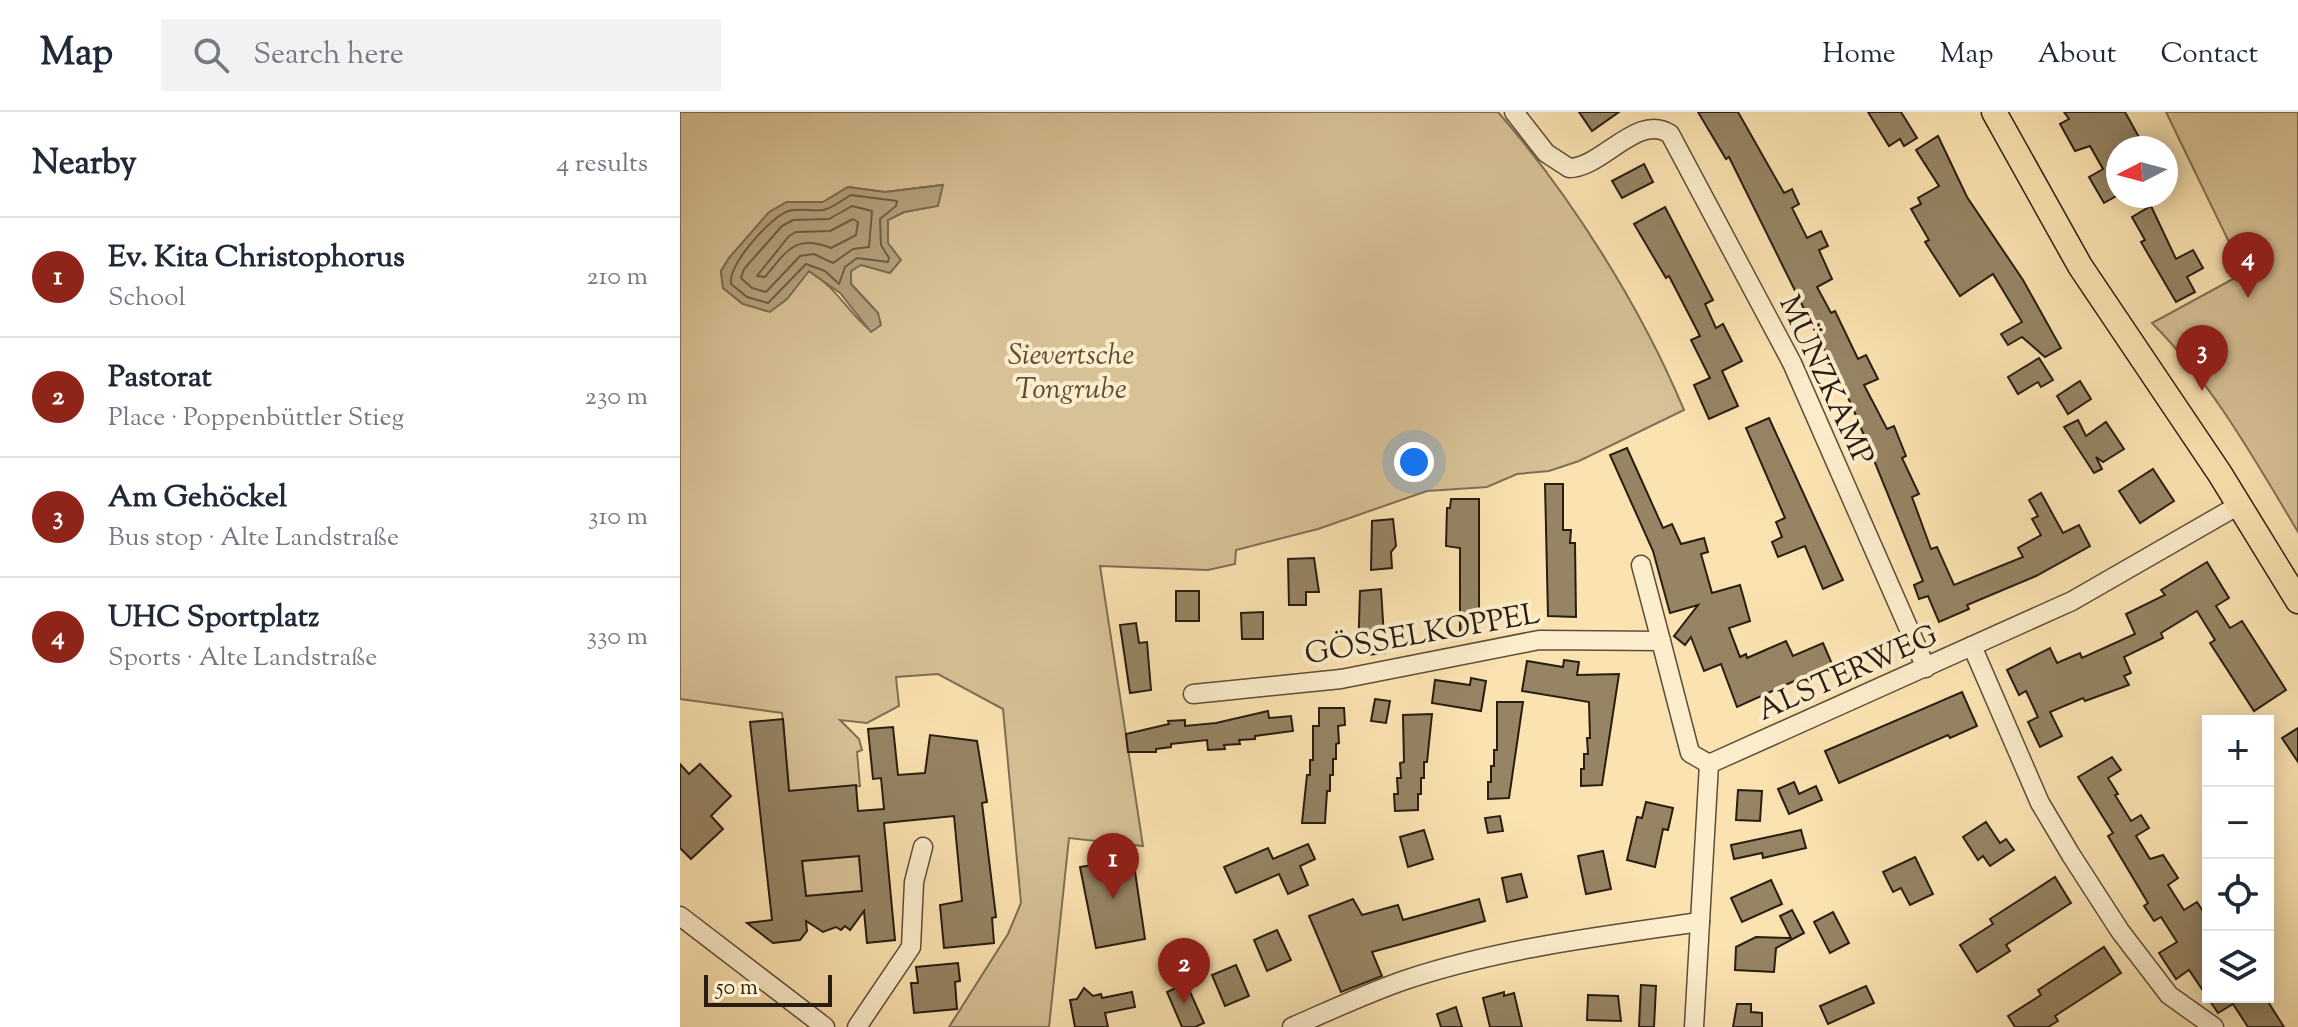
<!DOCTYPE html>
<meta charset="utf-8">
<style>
:root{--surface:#fff;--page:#f2f2f3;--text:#1f2937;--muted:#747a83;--line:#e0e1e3;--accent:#8f2418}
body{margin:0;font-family:"Sorts Mill Goudy",serif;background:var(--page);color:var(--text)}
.controls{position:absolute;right:24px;bottom:24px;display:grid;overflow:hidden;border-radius:0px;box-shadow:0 4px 20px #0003}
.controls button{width:72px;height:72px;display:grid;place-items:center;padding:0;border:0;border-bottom:2px solid var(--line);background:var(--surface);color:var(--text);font:40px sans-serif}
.compass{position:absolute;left:1426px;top:24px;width:72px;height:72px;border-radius:50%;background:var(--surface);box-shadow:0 4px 20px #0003;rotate:264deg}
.scale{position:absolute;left:24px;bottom:20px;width:128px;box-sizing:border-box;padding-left:8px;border:4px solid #281d11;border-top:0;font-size:22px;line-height:28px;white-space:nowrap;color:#281d11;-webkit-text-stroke:6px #fcedcc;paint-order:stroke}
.you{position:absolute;left:734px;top:350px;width:28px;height:28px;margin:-20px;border:6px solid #fff;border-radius:50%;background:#1a73e8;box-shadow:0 0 0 12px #1a73e833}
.badge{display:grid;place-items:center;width:52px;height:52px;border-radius:50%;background:var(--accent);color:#fff;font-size:26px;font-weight:700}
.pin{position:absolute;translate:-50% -66px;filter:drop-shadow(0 2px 4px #0008)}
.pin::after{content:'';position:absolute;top:42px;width:28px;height:24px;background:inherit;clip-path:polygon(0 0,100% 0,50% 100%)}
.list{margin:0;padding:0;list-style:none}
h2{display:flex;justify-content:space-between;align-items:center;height:104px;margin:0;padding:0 32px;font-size:34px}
h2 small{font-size:26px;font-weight:400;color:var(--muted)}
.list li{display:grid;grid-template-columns:52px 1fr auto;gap:24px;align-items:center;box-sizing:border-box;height:120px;padding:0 32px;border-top:2px solid var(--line)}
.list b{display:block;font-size:30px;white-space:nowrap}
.list p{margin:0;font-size:26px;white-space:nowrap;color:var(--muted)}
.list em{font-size:26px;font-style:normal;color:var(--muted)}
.icon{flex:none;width:44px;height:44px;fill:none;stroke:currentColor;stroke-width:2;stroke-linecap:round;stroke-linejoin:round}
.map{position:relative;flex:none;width:1618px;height:915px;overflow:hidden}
header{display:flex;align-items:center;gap:48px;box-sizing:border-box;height:112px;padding:0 40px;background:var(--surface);border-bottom:2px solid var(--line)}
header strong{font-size:38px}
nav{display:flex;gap:44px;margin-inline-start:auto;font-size:28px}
.search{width:560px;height:72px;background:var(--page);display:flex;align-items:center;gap:20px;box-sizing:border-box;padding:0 28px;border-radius:0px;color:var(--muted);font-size:30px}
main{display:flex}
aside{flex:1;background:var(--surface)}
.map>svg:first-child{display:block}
.green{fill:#d7c196;stroke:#806f54;stroke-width:2;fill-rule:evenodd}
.water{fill:#b3a07b;stroke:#7b6c51;stroke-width:2}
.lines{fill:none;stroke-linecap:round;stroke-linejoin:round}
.shore{stroke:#6e5e46;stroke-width:2}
.building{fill:#968464;stroke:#281d11;stroke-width:2;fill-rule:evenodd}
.minor-casing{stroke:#5d4e39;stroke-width:21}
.major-casing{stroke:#281d11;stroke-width:27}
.minor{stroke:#fcedcc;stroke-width:18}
.major{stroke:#fbe3b1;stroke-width:24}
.labels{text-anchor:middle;stroke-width:8;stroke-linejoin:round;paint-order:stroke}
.park-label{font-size:30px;font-style:italic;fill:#5d4e39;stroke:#fcedcc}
.street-label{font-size:30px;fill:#281d11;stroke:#fcedcc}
</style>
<header>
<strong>Map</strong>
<div class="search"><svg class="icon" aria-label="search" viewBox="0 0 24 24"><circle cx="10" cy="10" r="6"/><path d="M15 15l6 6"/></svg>Search here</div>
<nav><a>Home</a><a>Map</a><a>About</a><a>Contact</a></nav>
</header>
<main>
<aside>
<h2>Nearby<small>4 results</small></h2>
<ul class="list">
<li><span class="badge">1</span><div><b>Ev. Kita Christophorus</b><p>School</p></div><em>210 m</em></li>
<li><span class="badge">2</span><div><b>Pastorat</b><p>Place · Poppenbüttler Stieg</p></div><em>230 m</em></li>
<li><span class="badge">3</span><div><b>Am Gehöckel</b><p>Bus stop · Alte Landstraße</p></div><em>310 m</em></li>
<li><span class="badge">4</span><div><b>UHC Sportplatz</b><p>Sports · Alte Landstraße</p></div><em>330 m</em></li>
</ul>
</aside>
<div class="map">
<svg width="1618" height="915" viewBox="0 0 1618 915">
<rect width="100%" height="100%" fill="#fbe3b1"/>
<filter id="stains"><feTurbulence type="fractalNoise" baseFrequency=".0025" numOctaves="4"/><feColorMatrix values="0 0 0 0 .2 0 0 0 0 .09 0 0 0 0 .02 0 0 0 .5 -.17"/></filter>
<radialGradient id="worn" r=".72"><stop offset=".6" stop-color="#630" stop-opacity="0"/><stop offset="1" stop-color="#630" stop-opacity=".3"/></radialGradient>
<g class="green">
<path d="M0 0H818C891 84 961 195 1004 298L899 349 869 359 837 362 807 375 747 379 638 417 556 438 555 452 528 458 420 454 463 734 389 726 369 915H269L328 822 341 791 323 597 258 562 216 565 219 594 187 611 160 608 179 627 182 638 177 640 180 674 109 679 102 601 0 587ZM262 73 257 94 224 100 208 108V131L171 159V172L198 201 191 219C167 200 158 176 128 159L63 192 43 176 41 159 49 146 89 101 107 90H143L168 75 205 80Z"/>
<path d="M1486 0H1618V420C1575 348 1532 271 1472 211L1564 161Z"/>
<path d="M179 744 182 779 126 784 122 749Z"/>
</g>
<path class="water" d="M263 73 258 94 224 100 208 108V131L221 148 210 161 181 153 171 159V172L198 201 201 213 191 220 160 181 129 159 107 187 90 200 63 192 43 176 41 159 49 146 89 100 107 90H143L168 75 205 80Z"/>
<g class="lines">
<g class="shore">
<path d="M171 83 217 89 216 94 200 107 201 133 209 146 208 150 177 146 165 155 159 172 145 159 126 152 88 191 67 185 51 172C48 153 88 108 106 100 117 95 131 100 143 98 153 96 162 88 171 83Z"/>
<path d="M172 94 192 99 189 135 173 137 153 151 134 142 120 144 86 180 72 176 61 166 64 157 102 114 113 108 149 107Z"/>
<path d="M173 107 178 110 176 123 151 136C114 122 107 139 85 165L77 164 109 124 116 120 150 119Z"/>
</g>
</g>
<g class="building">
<path d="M899 0H939L912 19Z"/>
<path d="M1018 0H1058L1104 81 1112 77 1119 92 1112 96 1127 126 1141 119 1148 134 1139 138 1152 167 1137 175 1151 201 1155 199 1178 247 1186 243 1198 267 1184 273 1207 317 1214 314 1226 344 1222 346 1239 382 1232 385 1251 437 1257 435 1274 473 1343 445 1338 436 1361 423 1352 407 1358 404 1349 388 1361 381 1383 421 1399 413 1410 434 1356 464 1287 493 1289 497 1259 510 1248 484 1239 487 1234 473 1243 469 1172 294 1049 45 1046 47Z"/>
<path d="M1188 0H1221L1237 26 1224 34 1220 27 1209 34Z"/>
<path d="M1384 0H1445L1465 36H1438V83L1424 91 1409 65 1423 57 1410 34 1395 39 1380 12 1389 7Z"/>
<path d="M1258 24 1287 85 1343 168 1381 236 1365 245 1342 225 1328 233 1321 222 1342 210 1313 162 1280 184 1245 130 1249 128 1231 97 1241 92 1238 86 1259 74 1236 38Z"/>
<path d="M964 52 973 70 942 86 932 69Z"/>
<path d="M1471 94 1496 147 1513 138 1523 156 1507 165 1515 180 1496 190 1461 130 1465 128 1452 105Z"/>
<path d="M985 95 1033 188 1025 192 1036 216 1043 212 1062 249 1042 259 1058 294 1029 307 1014 273 1030 266 1011 228 1020 224 989 164 986 166 954 112Z"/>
<path d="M1359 246 1373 268 1361 275 1358 270 1338 282 1328 265Z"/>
<path d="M1400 269 1411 287 1388 302 1377 284Z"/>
<path d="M1089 306 1163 468 1143 477 1125 434 1098 445 1092 430 1102 425 1096 410 1105 406 1066 316Z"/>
<path d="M1398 308 1406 324 1426 310 1444 337 1423 350 1416 345 1422 357 1414 361 1384 315Z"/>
<path d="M947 336 983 416 992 412 1001 432 1024 426 1028 440 1021 442 1032 481 1060 473 1070 509 1049 516 1060 545 1066 542 1067 546 1106 529 1113 544 1143 531 1152 552 1057 595 1041 552 1024 559 1011 525 1005 533 994 524 1018 493 990 501 973 439 930 343Z"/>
<path d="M1473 357 1494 389 1460 411 1439 379Z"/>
<path d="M865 372H883V418H891L890 431H895L896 505 868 504Z"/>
<path d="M771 387H799V520H780V436L766 434 767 396H770Z"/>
<path d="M713 407 716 434 711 440 712 456 691 458 692 409Z"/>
<path d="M634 446 639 480H626V493H609L608 447Z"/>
<path d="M1527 450 1549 486 1536 494 1550 516 1562 509 1606 578 1574 599 1530 531 1535 528 1517 499 1481 521 1483 526 1444 545 1451 561 1444 564 1449 573 1405 589 1403 586 1370 600 1382 624 1360 635 1348 610 1358 605 1346 579 1339 583 1327 558 1370 536 1377 551 1400 541 1402 546 1455 522 1446 502 1485 483 1481 478Z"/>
<path d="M701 477 705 541 678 544 680 479Z"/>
<rect x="496" y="479" width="23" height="30"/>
<path d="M583 500V527H562L561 501Z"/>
<path d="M456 511 459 531 467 530 471 578 450 581 440 513Z"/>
<path d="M884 548 899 550 897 563 939 562 922 673 901 674V657H904V642H908L907 626H910L909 590 842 579 847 549 883 555Z"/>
<path d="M791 566 806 569 801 599 752 591 755 568 790 573Z"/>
<path d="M1282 580 1297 614 1270 626 1268 623 1159 671 1145 639Z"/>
<path d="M695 587 710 589 706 611 691 609Z"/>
<path d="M817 590H843L829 686 808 687V670H811V654H814V638H817Z"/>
<path d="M639 596H664L665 613 658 614 659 631 656 632V647H653V663H650V679H647L645 711H622L627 663H630V648H633V614H639Z"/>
<path d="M588 599 589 606 611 604 613 619 575 624V627L559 628 560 632 544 633 545 637 528 638 527 628 491 632V635L476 637V640H448L446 622 489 612 488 609 505 608V614L536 611Z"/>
<path d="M752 602 747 650H744V666H741V682H738V698L715 699 714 682H718L717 666H721L720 651 724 650 723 603Z"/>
<path d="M103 607 109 679 176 673 178 699 204 697 201 666 193 667 188 617 213 615 218 663 245 661 250 623 297 629 307 690 302 691 316 805 312 806 314 831 264 836 260 793 282 789 274 704 204 711 215 828 187 831 184 799 170 818 165 814 161 818 156 815 143 820 126 809 127 819 120 828 93 831 67 811 92 808 70 610ZM179 744 182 779 126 784 122 749Z"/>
<path d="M1618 616V650L1602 626Z"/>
<path d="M1432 645 1441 658 1428 666 1438 682 1435 683 1451 709 1461 703 1469 716 1456 724 1470 747 1483 743 1498 766 1488 773 1504 798 1517 790 1528 807V885H1585L1604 915H1568L1553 892 1538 901 1509 858 1496 867 1479 841 1497 830 1481 805 1474 809 1464 794 1468 791 1428 724 1433 721 1398 665Z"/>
<path d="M0 652 9 662 20 652 51 684 31 704 43 717 11 747 0 736Z"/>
<path d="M1114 670 1119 682 1136 674 1142 688 1109 702 1098 677Z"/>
<path d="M1058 678 1082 679 1080 709 1056 708Z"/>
<path d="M966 690 993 696 988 718 983 717 975 755 947 748 957 705 962 706Z"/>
<path d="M820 704 823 719 808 721 805 706Z"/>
<path d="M1306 710 1320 731 1326 727 1334 738 1310 754 1303 744 1298 748 1283 725Z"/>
<path d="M744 718 753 747 728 755 720 725Z"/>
<path d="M1121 718 1126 736 1083 746 1082 741 1054 747 1051 733Z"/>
<path d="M628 732 635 747 620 754 628 773 608 782 599 762 556 781 544 755 588 736 593 747Z"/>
<path d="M923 739 931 777 906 782 898 744Z"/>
<path d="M1235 745 1253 782 1230 793 1221 776 1213 780 1203 760Z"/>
<path d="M453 746 465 827 416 836 400 755Z"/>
<path d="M841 762 847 785 827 790 822 766Z"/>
<path d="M1375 765 1391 791 1326 833 1330 839 1297 860 1280 833 1313 812 1310 807Z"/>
<path d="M1091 768 1102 792 1062 810 1051 786Z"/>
<path d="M673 787 682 803 718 793 723 808 799 787 805 809 692 840 702 864 661 880 629 804Z"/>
<path d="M1112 798 1124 821 1096 836 1094 860 1055 858 1056 835 1076 825 1111 826 1100 804Z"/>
<path d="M1153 800 1169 831 1150 841 1134 810Z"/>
<path d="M597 818 611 848 587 859 574 828Z"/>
<path d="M1424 835 1441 861 1375 904 1378 909 1368 915H1335L1328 904 1361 883 1358 878Z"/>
<path d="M278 851 280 869 275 870 277 897 234 901 231 871H238L236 855Z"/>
<path d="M556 853 569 884 545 894 532 863Z"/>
<path d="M506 871 524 911 515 915H502L487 880Z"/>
<path d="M961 873 976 874 974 915H959Z"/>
<path d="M1186 874 1194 891 1148 912 1140 894Z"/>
<path d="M404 876 413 884 421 882 422 886 452 880 455 895 425 901 428 915H395L390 888 397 887Z"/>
<path d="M824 880V884L834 881 842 915H810L803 886Z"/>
<path d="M908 883 938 884 941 909 907 908Z"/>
<path d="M1057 892H1071V900L1082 901V915H1053Z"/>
<path d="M776 895 782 915H761L757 902Z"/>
</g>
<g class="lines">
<defs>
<g id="minor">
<path d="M834 0 866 41 889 56C922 56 958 0 990 22L1112 251 1246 556"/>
<path d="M961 453 981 529"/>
<path d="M1292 534 1360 691 1391 743 1440 819 1489 883 1534 915"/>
<path d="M513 582 661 567 859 528 981 529 1010 641 1029 652"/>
<path d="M1029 652 1392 489 1559 393"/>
<path d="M0 804 145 915"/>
<path d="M177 915 231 835 234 770 243 735"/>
<path d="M612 915C649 899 687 881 725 868 821 836 922 824 1020 810"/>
<path d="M1014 915 1029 652"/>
</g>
<path id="major" d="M1314 0 1400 154 1540 362 1618 489"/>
</defs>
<use href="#minor" class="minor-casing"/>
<use href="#major" class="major-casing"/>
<use href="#minor" class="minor"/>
<use href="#major" class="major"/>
</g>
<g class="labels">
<g class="park-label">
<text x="391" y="252">Sievertsche<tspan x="391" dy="34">Tongrube</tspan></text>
</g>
<g class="street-label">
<text transform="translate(1147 268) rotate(65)" y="10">MÜNZKAMP</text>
<text transform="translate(742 521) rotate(-10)" y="10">GÖSSELKOPPEL</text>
<text transform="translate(1167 560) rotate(-24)" y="10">ALSTERWEG</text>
</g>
</g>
<rect width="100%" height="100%" filter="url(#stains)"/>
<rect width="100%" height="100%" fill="url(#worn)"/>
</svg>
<div class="controls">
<button>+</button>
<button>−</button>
<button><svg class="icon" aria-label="locate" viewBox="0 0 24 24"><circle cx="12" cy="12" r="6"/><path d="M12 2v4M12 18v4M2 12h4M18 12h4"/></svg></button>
<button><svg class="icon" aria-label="layers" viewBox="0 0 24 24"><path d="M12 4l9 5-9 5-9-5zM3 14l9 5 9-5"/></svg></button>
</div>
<svg class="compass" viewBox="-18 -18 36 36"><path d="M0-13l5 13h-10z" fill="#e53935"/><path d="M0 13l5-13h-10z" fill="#747a83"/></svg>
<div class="scale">50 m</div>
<div class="you"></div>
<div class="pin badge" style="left:433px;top:787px">1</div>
<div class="pin badge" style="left:504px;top:892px">2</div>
<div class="pin badge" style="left:1522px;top:279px">3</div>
<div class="pin badge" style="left:1568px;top:186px">4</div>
</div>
</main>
